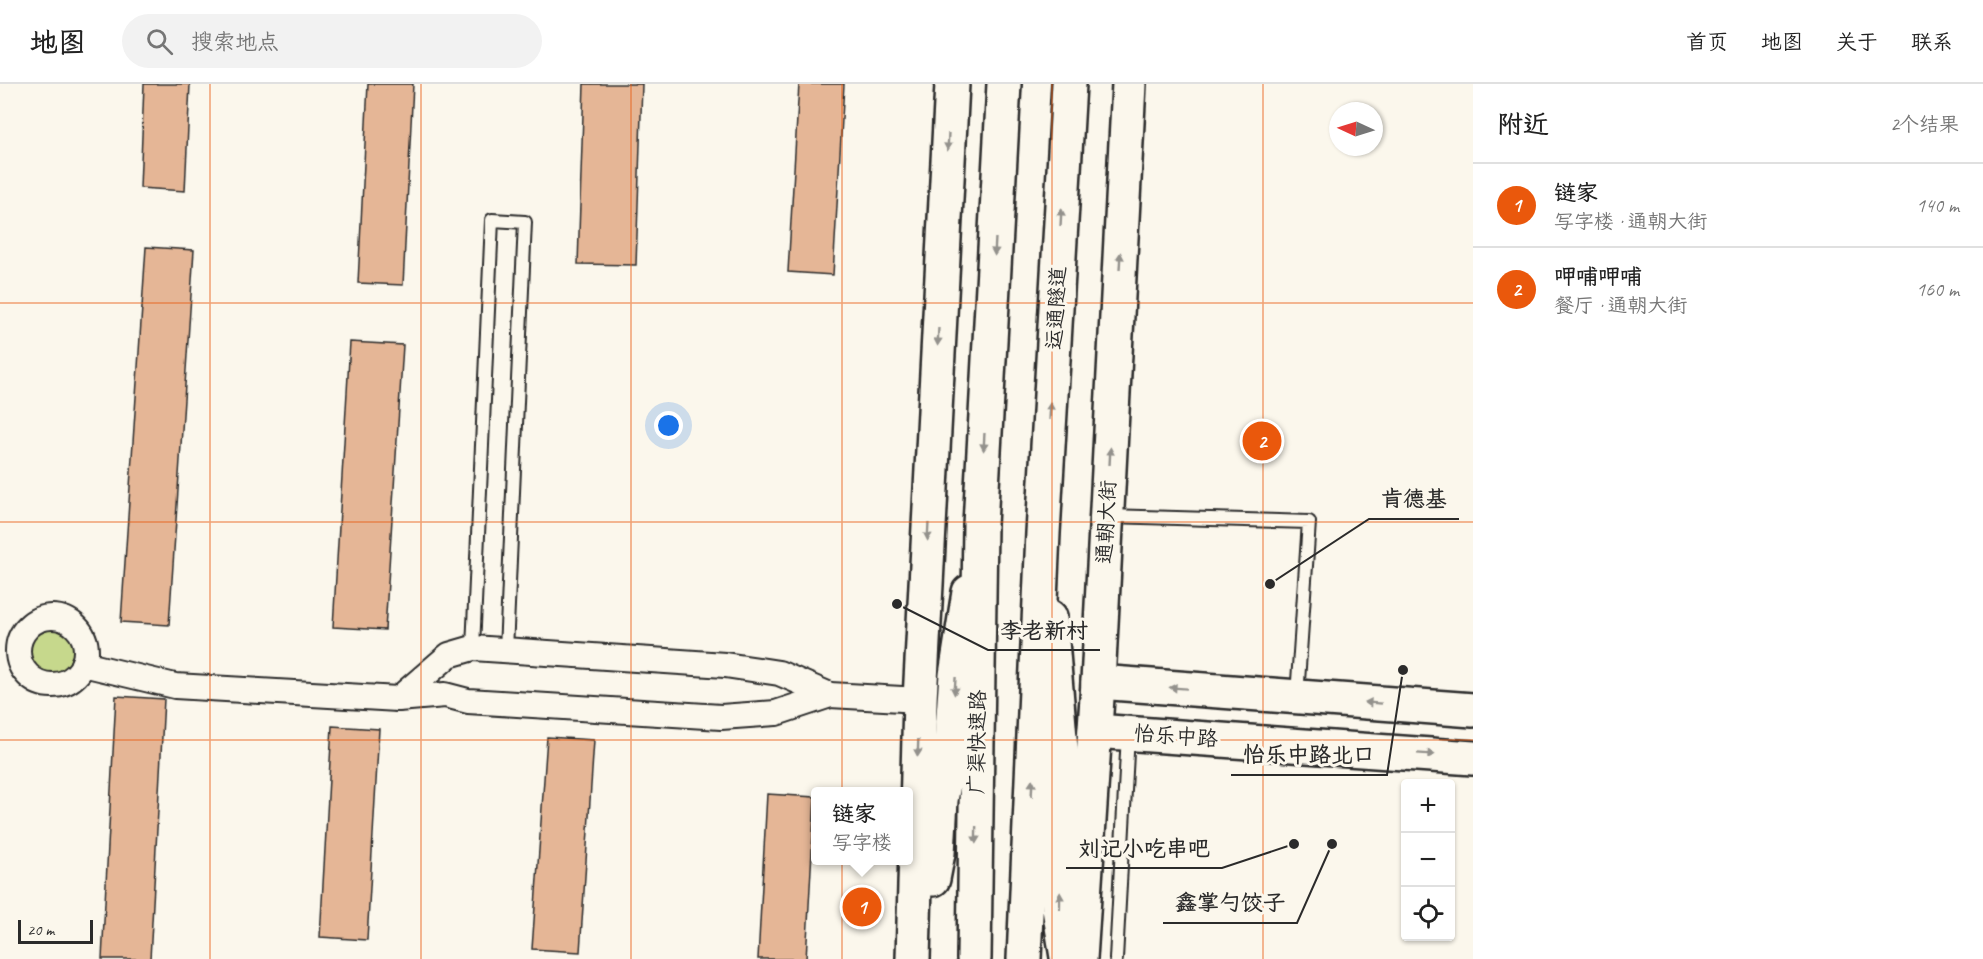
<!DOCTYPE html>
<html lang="zh">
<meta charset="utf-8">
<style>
:root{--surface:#fff;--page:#f2f2f2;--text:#222;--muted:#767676;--line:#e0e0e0;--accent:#ea580c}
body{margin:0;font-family:Caveat,"LXGW WenKai TC",sans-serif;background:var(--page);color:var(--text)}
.controls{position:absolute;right:18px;bottom:18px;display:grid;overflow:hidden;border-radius:6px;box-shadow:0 2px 4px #0004}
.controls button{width:54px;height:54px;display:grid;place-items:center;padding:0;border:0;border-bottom:2px solid var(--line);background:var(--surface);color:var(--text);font:30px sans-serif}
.compass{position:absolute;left:1329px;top:18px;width:54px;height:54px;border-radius:50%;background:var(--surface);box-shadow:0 2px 4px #0004;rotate:274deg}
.scale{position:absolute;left:18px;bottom:15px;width:75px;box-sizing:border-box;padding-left:6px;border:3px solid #2b2b2b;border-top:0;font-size:16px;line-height:21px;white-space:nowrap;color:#2b2b2b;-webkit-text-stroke:4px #fbf7ec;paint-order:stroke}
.you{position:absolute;left:669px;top:342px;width:21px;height:21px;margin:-15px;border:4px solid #fff;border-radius:50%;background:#1a73e8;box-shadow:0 0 0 9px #1a73e833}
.badge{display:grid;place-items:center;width:39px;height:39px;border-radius:50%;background:var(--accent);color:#fff;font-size:20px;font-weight:700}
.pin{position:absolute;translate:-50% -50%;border:3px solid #fff;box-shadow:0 2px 6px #0006}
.popup{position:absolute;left:811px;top:703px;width:102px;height:78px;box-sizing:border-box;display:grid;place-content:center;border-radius:6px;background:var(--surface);filter:drop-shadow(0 2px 4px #0005);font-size:20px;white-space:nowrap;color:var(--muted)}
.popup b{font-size:22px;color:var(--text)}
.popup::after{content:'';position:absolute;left:50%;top:100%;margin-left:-12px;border:12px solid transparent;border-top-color:var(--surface)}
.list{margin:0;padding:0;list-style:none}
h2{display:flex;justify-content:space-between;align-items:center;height:78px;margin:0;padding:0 24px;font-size:26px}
h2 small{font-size:20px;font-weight:400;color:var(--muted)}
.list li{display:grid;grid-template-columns:39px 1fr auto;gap:18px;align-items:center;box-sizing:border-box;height:84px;padding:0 24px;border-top:2px solid var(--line)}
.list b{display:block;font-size:22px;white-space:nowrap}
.list p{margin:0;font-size:20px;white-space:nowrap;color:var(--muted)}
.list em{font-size:20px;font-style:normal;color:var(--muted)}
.icon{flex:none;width:33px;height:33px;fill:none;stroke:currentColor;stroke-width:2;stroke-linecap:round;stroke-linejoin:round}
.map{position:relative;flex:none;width:1473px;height:875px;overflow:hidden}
header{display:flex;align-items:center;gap:36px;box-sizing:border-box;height:84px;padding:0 30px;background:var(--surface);border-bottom:2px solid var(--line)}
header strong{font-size:28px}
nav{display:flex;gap:33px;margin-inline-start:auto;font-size:21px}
.search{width:420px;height:54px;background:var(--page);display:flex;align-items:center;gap:15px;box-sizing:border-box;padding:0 21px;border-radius:33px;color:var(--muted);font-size:22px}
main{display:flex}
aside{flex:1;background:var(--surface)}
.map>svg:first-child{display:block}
.green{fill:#c6d88c;stroke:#78825c;stroke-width:1.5}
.building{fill:#e5b696;stroke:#2b2b2b;stroke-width:1.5}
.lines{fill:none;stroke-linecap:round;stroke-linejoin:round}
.lane-casing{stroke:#2b2b2b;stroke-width:16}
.street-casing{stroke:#2b2b2b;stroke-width:28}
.secondary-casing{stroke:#2b2b2b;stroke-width:38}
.primary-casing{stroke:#2b2b2b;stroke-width:38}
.highway-casing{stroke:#2b2b2b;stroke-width:38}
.lane{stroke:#fbf7ec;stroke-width:12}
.street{stroke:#fbf7ec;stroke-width:24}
.secondary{stroke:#fbf7ec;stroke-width:33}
.primary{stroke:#fbf7ec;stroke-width:33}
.highway{stroke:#fbf7ec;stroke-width:33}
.oneway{fill:#93918c}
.grid{fill:none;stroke:#e8590c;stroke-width:1.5;stroke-opacity:0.55}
.labels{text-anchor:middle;stroke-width:6;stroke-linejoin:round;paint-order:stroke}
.street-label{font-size:21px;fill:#2b2b2b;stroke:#fbf7ec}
.leader{fill:none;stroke:#2b2b2b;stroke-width:2}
.callout-dot{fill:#2b2b2b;stroke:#fbf7ec;stroke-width:2}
.callout-label{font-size:22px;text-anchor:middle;font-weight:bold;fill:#2b2b2b;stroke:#fbf7ec;stroke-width:6;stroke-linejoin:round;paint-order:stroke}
</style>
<header>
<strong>地图</strong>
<div class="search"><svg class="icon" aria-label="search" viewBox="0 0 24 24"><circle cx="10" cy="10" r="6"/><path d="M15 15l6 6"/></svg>搜索地点</div>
<nav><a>首页</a><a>地图</a><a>关于</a><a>联系</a></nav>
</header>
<main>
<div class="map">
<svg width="1473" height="875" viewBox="0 0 1473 875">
<rect width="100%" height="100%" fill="#fbf7ec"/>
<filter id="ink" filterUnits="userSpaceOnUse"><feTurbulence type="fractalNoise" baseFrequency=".0167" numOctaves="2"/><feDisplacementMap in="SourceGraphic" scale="12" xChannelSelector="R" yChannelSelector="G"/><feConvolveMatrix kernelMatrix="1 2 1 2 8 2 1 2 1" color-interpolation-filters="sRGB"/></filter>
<g filter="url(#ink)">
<circle class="green" cx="52" cy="568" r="22"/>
<g class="building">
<path d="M144 0H190L185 107 140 104Z"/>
<path d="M368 0H413L403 201 358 199Z"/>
<path d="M584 0H642L636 181 578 180Z"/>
<path d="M799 0H844L833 191 788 188Z"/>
<path d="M146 163 194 166 169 541 121 538Z"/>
<path d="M350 258 403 261 385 546 333 543Z"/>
<path d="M116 612 164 615 150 875H102Z"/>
<path d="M332 642 379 645 367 856 320 853Z"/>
<path d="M547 653 594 656 580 868 532 865Z"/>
<path d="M767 710 815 713 806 875H758Z"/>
</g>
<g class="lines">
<defs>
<g id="lane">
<path d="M1108 432 1309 438 1297 612"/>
<path d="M473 564 492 136 525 138 506 566"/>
<path d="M1116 875 1128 650"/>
</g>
<g id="street">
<circle cx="52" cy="567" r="34"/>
<path d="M83 580 175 602 398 615 445 611 468 617 721 633 776 629 830 611"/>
<path d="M398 615 449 571 473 564 725 581 779 589 830 611 920 616"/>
</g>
<g id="secondary">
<path d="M1098 598 1473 626"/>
<path d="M1095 647 1473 674"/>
</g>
<g id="primary">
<path d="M1050 533 1062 678 1059 824 1067 873"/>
<path d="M933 795 938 769 941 716 951 660 956 591 969 508"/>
<path d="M913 875 920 616 952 0"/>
<path d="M1080 875 1098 598 1129 0"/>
</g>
<g id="highway">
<path d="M974 875 980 441 1004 0"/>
<path d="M1024 875 1043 449 1069 0"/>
</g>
</defs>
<use href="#lane" class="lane-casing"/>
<use href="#street" class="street-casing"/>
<use href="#secondary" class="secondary-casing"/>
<use href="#primary" class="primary-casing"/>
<use href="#highway" class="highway-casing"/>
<use href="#lane" class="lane"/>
<use href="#street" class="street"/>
<use href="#secondary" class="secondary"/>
<use href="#primary" class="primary"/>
<use href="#highway" class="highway"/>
</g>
<defs><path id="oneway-solid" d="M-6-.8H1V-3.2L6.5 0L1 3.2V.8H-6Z" transform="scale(1.5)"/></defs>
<g class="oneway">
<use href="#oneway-solid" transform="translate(948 58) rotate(93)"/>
<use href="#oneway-solid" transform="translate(1061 133) rotate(-87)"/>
<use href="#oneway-solid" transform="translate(995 163) rotate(93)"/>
<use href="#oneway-solid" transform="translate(1120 177) rotate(-87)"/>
<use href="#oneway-solid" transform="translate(938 253) rotate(93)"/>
<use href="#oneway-solid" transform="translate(1050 327) rotate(-87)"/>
<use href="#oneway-solid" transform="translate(984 358) rotate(93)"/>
<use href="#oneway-solid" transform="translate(1110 372) rotate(-87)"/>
<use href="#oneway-solid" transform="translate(928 448) rotate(93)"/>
<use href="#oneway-solid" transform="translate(955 602) rotate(94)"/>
<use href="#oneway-solid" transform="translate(1178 604) rotate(-176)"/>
<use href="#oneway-solid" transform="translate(1373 619) rotate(-176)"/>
<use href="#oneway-solid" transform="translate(918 664) rotate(92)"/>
<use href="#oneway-solid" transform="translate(1426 670) rotate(4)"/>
<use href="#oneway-solid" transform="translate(1032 704) rotate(-87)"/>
<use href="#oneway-solid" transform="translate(976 751) rotate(91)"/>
<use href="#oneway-solid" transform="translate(1060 817) rotate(-89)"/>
</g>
</g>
<path class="grid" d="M210 0V875M421 0V875M631 0V875M842 0V875M1052 0V875M1263 0V875M0 219H1473M0 438H1473M0 656H1473"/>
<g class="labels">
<g class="street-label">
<text transform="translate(1056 224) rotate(-87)" y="7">运通隧道</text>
<text transform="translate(1106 438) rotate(-87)" y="7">通朝大街</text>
<text transform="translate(1176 652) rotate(4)" y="7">怡乐中路</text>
<text transform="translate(977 658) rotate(-89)" y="7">广渠快速路</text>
</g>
</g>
<path class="leader" d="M1270 500L1369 435H1459M897 520L988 566H1100M1403 586L1387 691H1231M1294 760L1222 784H1066M1332 760L1297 839H1163"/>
<g class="callout-dot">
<circle cx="1270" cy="500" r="6"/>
<circle cx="897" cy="520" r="6"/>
<circle cx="1403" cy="586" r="6"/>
<circle cx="1294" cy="760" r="6"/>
<circle cx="1332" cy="760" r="6"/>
</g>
<g class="callout-label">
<text x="1414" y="422">肯德基</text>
<text x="1044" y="554">李老新村</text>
<text x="1309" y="678">怡乐中路北口</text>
<text x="1144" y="772">刘记小吃串吧</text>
<text x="1230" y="826">鑫掌勺饺子</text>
</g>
</svg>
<div class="controls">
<button>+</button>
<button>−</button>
<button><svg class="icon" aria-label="locate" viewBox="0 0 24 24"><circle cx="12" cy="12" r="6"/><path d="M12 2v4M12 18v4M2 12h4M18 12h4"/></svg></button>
</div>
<svg class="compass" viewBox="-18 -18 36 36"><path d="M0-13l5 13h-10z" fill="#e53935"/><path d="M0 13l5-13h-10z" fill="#767676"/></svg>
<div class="scale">20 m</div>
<div class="you"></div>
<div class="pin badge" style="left:862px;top:823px">1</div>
<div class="popup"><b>链家</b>写字楼</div>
<div class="pin badge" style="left:1262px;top:357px">2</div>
</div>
<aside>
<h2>附近<small>2个结果</small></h2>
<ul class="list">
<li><span class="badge">1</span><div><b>链家</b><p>写字楼 · 通朝大街</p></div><em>140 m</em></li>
<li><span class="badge">2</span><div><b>呷哺呷哺</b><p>餐厅 · 通朝大街</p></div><em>160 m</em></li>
</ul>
</aside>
</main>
